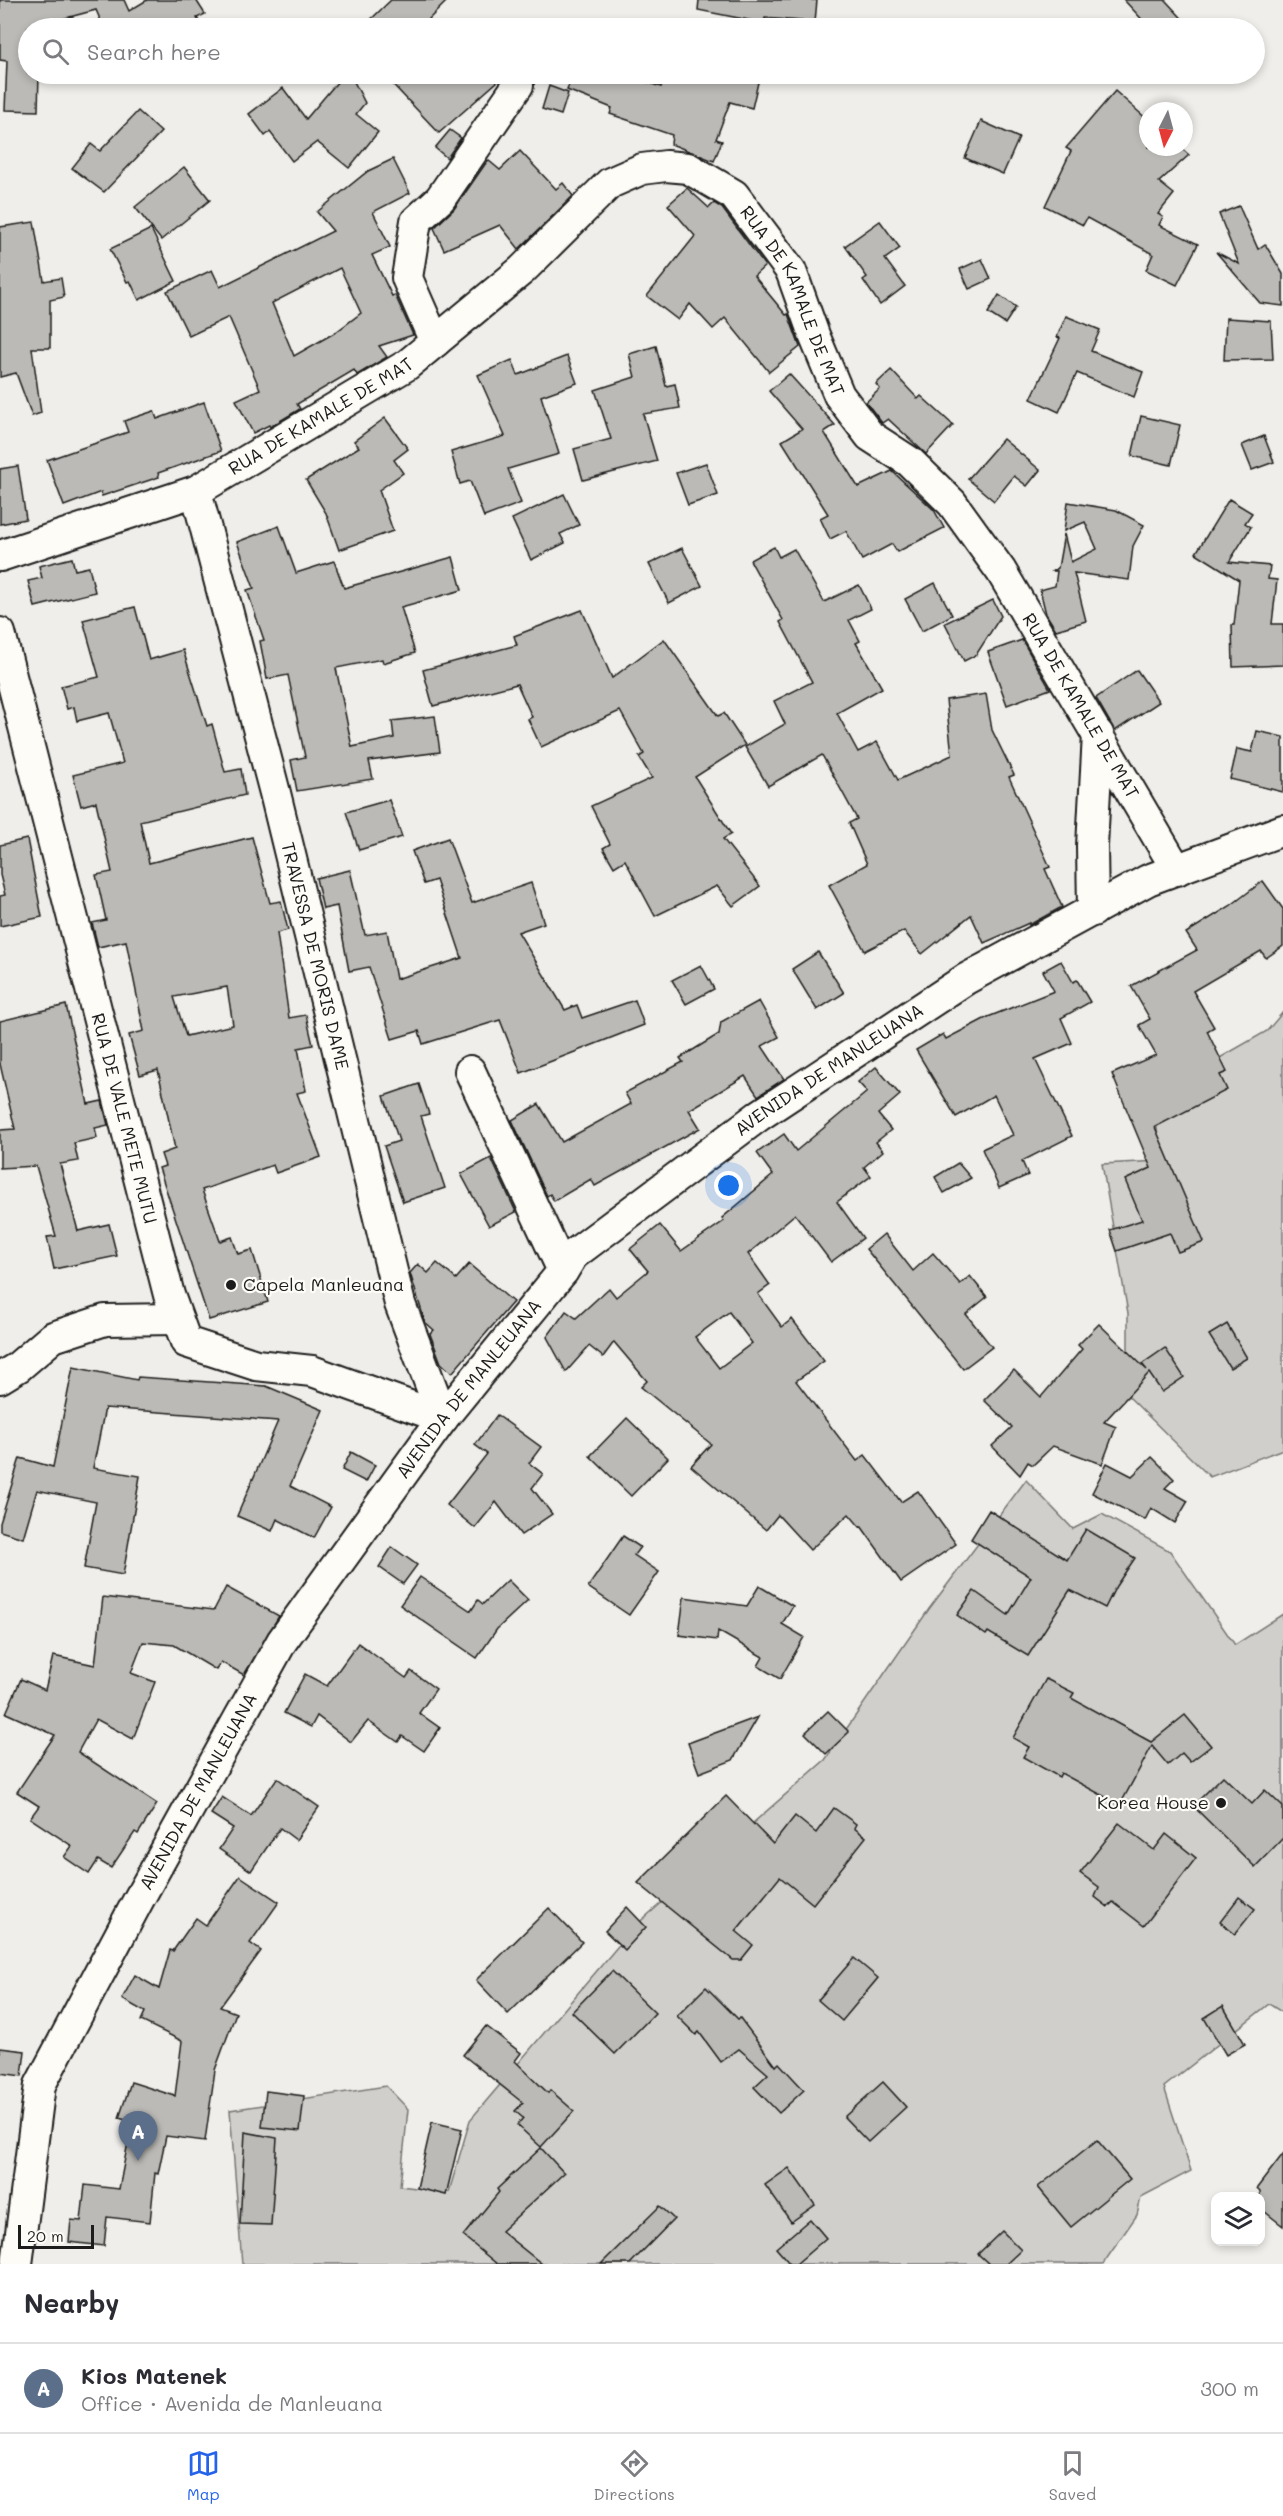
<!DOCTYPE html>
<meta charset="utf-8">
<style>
:root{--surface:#fff;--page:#f2f2f3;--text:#2b2b33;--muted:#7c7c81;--line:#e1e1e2;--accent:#2563eb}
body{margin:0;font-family:Mali,sans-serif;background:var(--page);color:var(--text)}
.controls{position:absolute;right:18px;bottom:18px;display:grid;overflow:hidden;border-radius:12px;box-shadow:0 3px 9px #0003}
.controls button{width:54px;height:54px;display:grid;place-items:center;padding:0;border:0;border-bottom:2px solid var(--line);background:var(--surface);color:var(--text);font:30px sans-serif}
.compass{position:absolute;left:1139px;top:102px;width:54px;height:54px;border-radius:50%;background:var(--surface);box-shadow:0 3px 9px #0003;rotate:186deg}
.scale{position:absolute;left:18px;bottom:15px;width:76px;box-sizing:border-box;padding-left:6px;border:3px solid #1c1c1c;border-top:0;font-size:16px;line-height:21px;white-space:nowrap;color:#1c1c1c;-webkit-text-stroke:4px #fdfcf7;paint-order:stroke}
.you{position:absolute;left:729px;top:1186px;width:21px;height:21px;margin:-15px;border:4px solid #fff;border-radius:50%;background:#1a73e8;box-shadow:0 0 0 9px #1a73e833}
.badge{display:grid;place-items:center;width:39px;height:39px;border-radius:50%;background:var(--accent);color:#fff;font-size:20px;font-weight:700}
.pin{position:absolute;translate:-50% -50px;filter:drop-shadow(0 2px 3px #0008)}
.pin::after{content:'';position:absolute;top:32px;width:21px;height:18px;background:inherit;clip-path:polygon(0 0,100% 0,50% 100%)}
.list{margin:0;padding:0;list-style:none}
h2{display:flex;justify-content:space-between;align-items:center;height:78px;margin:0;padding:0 24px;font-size:26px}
h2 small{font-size:20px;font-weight:400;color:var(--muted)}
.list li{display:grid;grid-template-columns:39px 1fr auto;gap:18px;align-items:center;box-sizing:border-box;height:90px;padding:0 24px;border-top:2px solid var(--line)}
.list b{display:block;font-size:22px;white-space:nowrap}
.list p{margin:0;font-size:20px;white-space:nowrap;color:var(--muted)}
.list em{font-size:20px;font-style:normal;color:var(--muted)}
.icon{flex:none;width:33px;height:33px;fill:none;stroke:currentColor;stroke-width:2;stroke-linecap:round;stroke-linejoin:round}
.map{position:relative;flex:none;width:1283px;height:2264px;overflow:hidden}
.search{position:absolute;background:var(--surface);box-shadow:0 3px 9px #0003;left:18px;right:18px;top:18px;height:66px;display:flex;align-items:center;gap:15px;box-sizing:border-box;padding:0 21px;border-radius:33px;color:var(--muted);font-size:22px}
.sheet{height:168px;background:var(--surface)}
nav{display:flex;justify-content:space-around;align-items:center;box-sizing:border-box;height:84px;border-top:2px solid var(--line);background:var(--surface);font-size:16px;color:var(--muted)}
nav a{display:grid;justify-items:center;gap:3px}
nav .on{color:var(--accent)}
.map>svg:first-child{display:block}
.green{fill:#d0cfcc;stroke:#767674;stroke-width:1.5}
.building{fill:#bbbab6;stroke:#1c1c1c;stroke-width:1.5;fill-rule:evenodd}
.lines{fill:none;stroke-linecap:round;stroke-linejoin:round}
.minor-casing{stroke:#1c1c1c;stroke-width:34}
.minor{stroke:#fdfcf7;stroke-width:30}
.poi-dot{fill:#1c1c1c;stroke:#fdfcf7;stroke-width:2}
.labels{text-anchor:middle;stroke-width:4.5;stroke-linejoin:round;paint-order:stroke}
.street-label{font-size:18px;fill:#1c1c1c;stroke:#fdfcf7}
.poi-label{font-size:18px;fill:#1c1c1c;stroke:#fdfcf7;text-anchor:start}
</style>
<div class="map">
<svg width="1283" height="2264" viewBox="0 0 1283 2264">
<rect width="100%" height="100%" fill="#f0eeea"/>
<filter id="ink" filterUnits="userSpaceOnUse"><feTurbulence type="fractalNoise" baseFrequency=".0167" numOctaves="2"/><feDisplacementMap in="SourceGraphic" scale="12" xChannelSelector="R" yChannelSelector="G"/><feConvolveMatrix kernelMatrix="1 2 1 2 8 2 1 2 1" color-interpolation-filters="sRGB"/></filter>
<g filter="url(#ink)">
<g class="green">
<path d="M1283 1012V1449L1210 1477 1128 1396V1313L1102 1164 1159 1161 1155 1095 1267 1031Z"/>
<path d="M1026 1480 1073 1529 1102 1514 1170 1551 1235 1645 1283 1614V2013L1269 2004 1164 2087 1191 2171 1141 2197 1137 2215 1103 2264H242L230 2110 386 2086 408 2109 400 2186 449 2192 470 2120 635 1926 825 1760 929 1609Z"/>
</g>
<g class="building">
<path d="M0 0H124L129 11 147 0H196L205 14 197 18 203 28H98L103 26 96 10 28 28V74H39L38 111 5 110 7 61 0 60Z"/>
<path d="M391 0H448L420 28H362Z"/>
<path d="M699 0H817L815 22 765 18 764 23 698 10Z"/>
<path d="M1124 0H1165L1191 28H1150Z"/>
<path d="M344 74H350L365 103 356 114 378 132 349 168 317 142 292 161 270 132 265 136 249 114 283 88 306 119Z"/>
<path d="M383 74H506L439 133Z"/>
<path d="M573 74H623L661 87 666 74H760L752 108 730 102 716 139 722 141 714 161 671 144 672 135 610 114 612 108 567 90Z"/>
<path d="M549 86 568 93 561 115 542 109Z"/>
<path d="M1115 91 1148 120V147H1180L1189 155 1159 182 1174 194 1158 214 1163 217 1159 225 1198 244 1177 285 1146 270 1153 254 1087 218 1083 225 1045 206 1071 151 1066 148Z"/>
<path d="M138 111 161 132 104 192 72 168 91 144 100 151Z"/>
<path d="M981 121 1019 138 1003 174 965 158Z"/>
<path d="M450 130 461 138 447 158 435 148Z"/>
<path d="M520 151 556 189 563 183 573 196 519 249 500 225 444 250 434 228 454 209 488 160 500 170Z"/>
<path d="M393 159 410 193 373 212 390 247 372 255 392 296 395 295 413 335 379 346 387 357 357 375 354 370 297 404 300 409 270 427 269 425 253 433 236 400 260 389 229 317 189 336 167 291 212 270 220 287 333 231 317 212 368 171ZM340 268 361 313 336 332 294 356 272 303Z"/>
<path d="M184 167 210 200 161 240 135 207Z"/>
<path d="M687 188 709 208 714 203 722 208 765 266 754 276 786 315 788 314 800 347 769 372 725 318 713 329 690 304 678 320 647 296 695 236 668 205Z"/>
<path d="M1239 206 1258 249 1265 244 1283 274V306L1260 303 1216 252 1239 264 1219 214Z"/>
<path d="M880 221 900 248 885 259 905 286 880 305 863 280 867 277 845 246Z"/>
<path d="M34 222 44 281 61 278 64 297 50 300V348H32L41 413 32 416 16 373 0 377V227Z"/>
<path d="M151 229 176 281 139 300 130 281 127 282 110 249Z"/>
<path d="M982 259 991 279 969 289 960 269Z"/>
<path d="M999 295 1016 307 1005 324 988 313Z"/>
<path d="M1066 316 1100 330 1091 351 1143 372 1134 397 1077 373 1059 412 1031 399 1060 338 1057 337Z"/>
<path d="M1226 318 1271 321 1273 359 1224 360Z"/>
<path d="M656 346 666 386 675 384 680 408 643 414 657 461 583 480 574 449 611 439 595 390 635 377 629 354Z"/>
<path d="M567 356 577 383 541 396 559 454 508 469 521 503 484 517 470 481 460 484 451 452 505 436 478 375 512 360 518 375Z"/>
<path d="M891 370 918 399 921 396 953 425 926 454 888 419 882 423 866 402 880 389 876 384Z"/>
<path d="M789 374 835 425 824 432 858 487 892 471 934 510 944 528 897 552 892 544 862 560 846 531 830 539 820 518 828 514 782 441 802 429 769 391Z"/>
<path d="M204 402 221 451 158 473 159 477 102 496 101 492 64 506 47 460 128 432 124 421 154 411 157 419Z"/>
<path d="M1141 416 1180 425 1171 465 1132 456Z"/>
<path d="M385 418 408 449 394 460 403 473 379 490 393 531 339 550 326 513 306 480 359 447 354 441Z"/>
<path d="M1264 436 1274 462 1252 470 1242 445Z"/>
<path d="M1003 439 1040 470 1027 486 1014 476 994 501 968 479Z"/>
<path d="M706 463 718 495 688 505 676 473Z"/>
<path d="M18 466 26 519 0 524V469Z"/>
<path d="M564 494 579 525 560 534 565 543 531 560 512 519Z"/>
<path d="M1229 499 1252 513 1245 523 1251 527 1229 562 1270 566 1268 579 1277 580 1272 624H1283V665L1233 667 1232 625H1234L1239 580 1196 553Z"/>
<path d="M1068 502 1116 510 1144 525 1133 546 1129 580 1074 573 1086 621 1056 630 1046 614 1040 590 1055 586 1057 571H1053L1058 568 1064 534 1071 562 1097 549 1085 522 1064 531Z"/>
<path d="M279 526 296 573 334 561 344 588 453 557 462 590 401 607 415 653 383 663 382 659 336 668 352 747 394 738 392 721 435 716 440 752 369 761 373 779 297 791 291 760 305 757 288 675 267 679 260 641 264 640 247 590 254 588 237 542Z"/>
<path d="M774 547 779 557 794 549 824 602 859 585 871 609 849 620 860 641 856 643 882 688 837 713 858 752 877 742 898 780 952 755 946 700 986 694 992 730 1014 775 1009 777 1050 867 1045 869 1062 907 1029 925V923L984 943 971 915 922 954 904 931 865 951 829 885 867 864 849 823 857 819 822 755 768 786 745 747 785 724 774 701 812 682 780 622 783 620 750 560Z"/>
<path d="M682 548 702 586 669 603 649 564Z"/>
<path d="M72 558 75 570 89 567 95 592 35 607 28 581 42 578 39 566Z"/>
<path d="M935 583 952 615 922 631 905 599Z"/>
<path d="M993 600 1001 616 976 655 964 661 945 623Z"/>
<path d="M135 607 149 660 183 650 207 726 212 724 225 772 241 769 245 795 140 821 149 863 252 837 270 903 281 901 288 930 277 933 289 1018 306 1015 313 1045 298 1048 306 1091 297 1093 321 1157 276 1173 273 1165 202 1190 220 1241 232 1237 238 1254 252 1250 268 1302 209 1320 159 1168 165 1166 161 1154 175 1149 158 1070 140 1075 129 1035 144 1031 126 941 98 947 92 923 106 920 96 875 112 872 96 802 81 806 73 775 123 763 109 713 77 721 74 707 67 709 61 686 99 677 83 620ZM227 987 233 1025 186 1036 174 997Z"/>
<path d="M582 610 612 678 664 639 718 716 724 713 745 745 695 777 731 834 723 839 760 886 733 906 717 886 655 916 625 860 614 867 603 848 610 844 591 806 652 778 639 757 644 754 620 711 541 747 528 719 532 717 517 684 433 706 423 670 517 645 514 636Z"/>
<path d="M1022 640 1050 689 1007 705 988 652Z"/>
<path d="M1137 670 1159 702 1115 731 1096 698Z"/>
<path d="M1257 731 1283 737V792L1230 779 1237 749 1252 752Z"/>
<path d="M389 800 402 837 359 850 346 812Z"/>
<path d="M448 838 472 903 531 883 544 923 518 932 565 1010 577 1005 582 1018 635 1000 644 1025 521 1073 500 1020 423 1044 419 1031 392 1039 369 967 349 971 337 906 323 909 316 878 350 870 365 935 387 931 396 979 462 958 436 880 424 884 412 851Z"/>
<path d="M27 839 42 917 0 926V896L5 895 0 875V845Z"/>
<path d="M1263 881 1283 909V946L1266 958 1261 951 1193 991 1214 1027 1207 1031 1227 1072 1220 1075 1227 1090 1155 1127 1204 1242 1178 1252 1170 1233 1117 1251 1110 1230 1142 1220 1125 1180 1151 1168 1112 1074 1156 1055 1139 1025 1150 1019 1131 986 1197 950 1186 933 1230 906Z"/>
<path d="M818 952 844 993 817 1010 792 969Z"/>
<path d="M1061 961 1073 982 1077 980 1090 1002 1061 1018 1072 1043 1035 1059 1072 1136 1022 1161 1028 1175 999 1188 982 1149 1013 1135 994 1095 956 1117 916 1050 943 1034 946 1039 988 1017 1054 991 1043 971Z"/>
<path d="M701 965 714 989 686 1004 672 980Z"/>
<path d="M759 1001 779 1037 762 1046 784 1079 758 1096 745 1076 689 1110 700 1128 595 1186 591 1179 554 1201 550 1194 547 1196 512 1120 539 1104 562 1142 631 1104 625 1093 683 1062 680 1058 719 1034 721 1022Z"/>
<path d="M66 1005 88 1104 102 1101 108 1125 95 1128 97 1138 74 1143 78 1161 60 1164 78 1231 109 1224 117 1256 54 1269 47 1237 56 1236 36 1166 0 1168V1130L15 1129 0 1064V1021Z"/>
<path d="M876 1067 900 1095 878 1114 891 1130 876 1142 883 1151 864 1167 871 1176 837 1202 863 1238 831 1262 795 1214 748 1254 770 1285 758 1294 782 1327 792 1319 824 1361 796 1381 857 1461 865 1455 901 1502 918 1491 956 1544 901 1582 861 1526 860 1527 849 1514 810 1550 778 1515 766 1530 691 1466 711 1444 641 1387 647 1381 614 1342 603 1357 589 1346 566 1372 547 1337 566 1311 576 1318 609 1288 616 1297 648 1271 630 1249 660 1225 681 1251 724 1221 722 1218 773 1175 757 1153 784 1134 796 1151 867 1092 858 1082ZM729 1312 752 1343 719 1368 695 1337Z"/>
<path d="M419 1084 429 1114 421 1116 445 1188 403 1202 384 1146 399 1141 384 1096Z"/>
<path d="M491 1158 516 1212 489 1226 461 1174Z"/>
<path d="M958 1163 971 1178 944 1193 935 1177Z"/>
<path d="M884 1234 913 1271 933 1253 960 1284 970 1276 987 1297 966 1314 992 1347 963 1369 866 1249Z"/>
<path d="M437 1263 456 1279 469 1264 513 1302 452 1373 441 1363 430 1334 434 1330 425 1322 410 1273 418 1264 428 1273Z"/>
<path d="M1099 1324 1147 1370 1142 1364 1165 1348 1184 1377 1162 1392 1149 1373 1104 1422 1116 1427 1102 1464 1053 1446 1033 1465 1028 1462 1020 1475 992 1446 1012 1427 984 1400 1014 1370 1041 1397 1082 1349 1078 1345Z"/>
<path d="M1227 1324 1247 1358 1230 1368 1209 1335Z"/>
<path d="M73 1367 137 1380 138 1377 266 1386 323 1410 290 1486 331 1507 314 1538 277 1519 272 1531 237 1516 278 1421 105 1408 93 1468 140 1476 123 1575 84 1568 96 1502 37 1490 23 1538 0 1531V1523L20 1458 53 1467Z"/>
<path d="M497 1415 541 1447 529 1463 543 1474 532 1488 552 1514 521 1535 496 1502 475 1528 447 1505 487 1454 475 1445Z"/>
<path d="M627 1418 668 1458 631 1496 590 1456Z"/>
<path d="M351 1452 375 1465 366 1482 342 1470Z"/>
<path d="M1152 1457 1174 1479 1165 1488 1188 1501 1175 1523 1151 1508 1145 1520 1092 1493 1107 1463 1132 1476Z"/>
<path d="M989 1510 1067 1560 1086 1529 1135 1558 1116 1586 1105 1608 1070 1590 1028 1656 988 1632 986 1635 957 1615 974 1591 1008 1615 1031 1577 971 1539Z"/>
<path d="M623 1536 640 1547 634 1555 659 1572 629 1615 588 1587Z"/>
<path d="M392 1547 417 1565 403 1584 379 1567Z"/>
<path d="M420 1577 471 1611 478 1600 483 1604 508 1580 528 1600 497 1629 477 1658 400 1605Z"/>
<path d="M759 1586 793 1606 782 1624 804 1637 780 1679 758 1666 763 1657 718 1631 717 1640 679 1635 684 1597 747 1606Z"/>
<path d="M226 1587 279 1616 244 1675 221 1662 216 1670 174 1645 143 1642 131 1673 155 1682 133 1739 96 1719 78 1752 157 1804 138 1834 135 1832 111 1868 98 1860 89 1874 64 1857 72 1846 30 1818 39 1806 17 1792 55 1735 6 1713 21 1679 45 1690 53 1656 95 1665 103 1597 214 1610Z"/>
<path d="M358 1643 406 1678 411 1671 436 1689 419 1713 440 1728 424 1751 402 1736 398 1742 368 1721 351 1742 317 1716 311 1727 284 1713 305 1674 327 1686Z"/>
<path d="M1046 1679 1074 1693 1071 1698 1151 1742 1185 1715 1211 1746 1190 1762 1182 1753 1168 1765 1152 1746 1120 1805 1061 1773 1059 1777 1023 1757 1029 1747 1013 1738Z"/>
<path d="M828 1711 849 1732 826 1754 805 1733Z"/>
<path d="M758 1717 733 1760 699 1773 688 1743Z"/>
<path d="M1223 1776 1252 1804 1265 1790 1283 1807V1838L1255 1867 1193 1806Z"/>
<path d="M277 1778 319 1807 296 1840 280 1828 251 1871 219 1849 233 1828 211 1814 222 1797 251 1816Z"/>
<path d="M726 1796 773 1844 795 1816 816 1833 834 1808 856 1824 854 1828 866 1837 813 1904 780 1877 736 1931 753 1945 741 1960H733L638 1883Z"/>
<path d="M1119 1823 1154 1850 1166 1834 1196 1858 1144 1926 1113 1902 1108 1907 1095 1897 1099 1887 1080 1873Z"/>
<path d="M240 1876 279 1902 250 1943 261 1951 220 2007 236 2013 215 2070 205 2141 166 2136 158 2174 155 2173 150 2222 107 2217 104 2246 69 2242 71 2220 81 2221 85 2185 119 2189 132 2122 119 2118 131 2082 175 2096 182 2041 141 2021 145 2012 122 1999 135 1975 159 1989 170 1950 173 1951 196 1918 206 1925Z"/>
<path d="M1239 1897 1255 1909 1235 1934 1220 1922Z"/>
<path d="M627 1907 646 1927 625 1950 605 1931Z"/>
<path d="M549 1908 582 1942 508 2014 476 1980Z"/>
<path d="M854 1958 878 1978 842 2021 818 2000Z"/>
<path d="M612 1971 655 2013 615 2054 572 2012Z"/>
<path d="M706 1987 738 2019 740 2018 776 2066 779 2063 804 2090 779 2113 754 2087 768 2074 739 2049 721 2062 699 2032 696 2035 677 2016Z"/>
<path d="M1223 2006 1245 2044 1226 2055 1204 2018Z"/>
<path d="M486 2026 521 2053 515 2061 548 2093 550 2090 574 2111 541 2147 517 2125 523 2118 515 2111 523 2103 463 2055Z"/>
<path d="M0 2048 25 2051 22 2076 0 2073Z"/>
<path d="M883 2082 906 2107 868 2142 844 2117Z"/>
<path d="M266 2091 304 2096 300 2131 262 2127Z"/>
<path d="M432 2122 462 2129 446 2195 417 2188Z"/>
<path d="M245 2132 277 2138 271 2225 240 2224Z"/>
<path d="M1097 2140 1130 2179 1071 2227 1038 2187Z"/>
<path d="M541 2148 564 2173 501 2231 542 2264H497L463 2236 499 2192 497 2189Z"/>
<path d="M1283 2154V2226L1260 2208V2191L1257 2188Z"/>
<path d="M789 2168 815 2205 791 2222 765 2185Z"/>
<path d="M660 2206 674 2219 630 2264H601Z"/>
<path d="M810 2219 826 2238 796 2264H790L776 2248Z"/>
<path d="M1002 2231 1021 2250 1006 2264H989L978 2254Z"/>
</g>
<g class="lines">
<defs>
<g id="minor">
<path d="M435 342 407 278 416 221 440 199 518 85"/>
<path id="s1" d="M196 491 275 793 400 1304 443 1418"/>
<path id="s2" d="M0 556 196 491 407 365 522 270 610 183 642 169 666 166 688 168 734 195 791 271 814 335 839 395 870 436 910 462 952 503 1001 571 1177 870"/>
<path id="s3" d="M0 633 169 1295 186 1342 256 1365 312 1371 443 1418"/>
<path d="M1093 911 1092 846 1098 734"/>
<path d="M470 1071 563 1271"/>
<path d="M0 1378 18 1367 53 1337 105 1320 177 1319"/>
<path id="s4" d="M17 2264 40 2085 140 1897 282 1641 443 1418 563 1271 573 1255 760 1115 966 979 1148 880 1283 830"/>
</g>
</defs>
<use href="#minor" class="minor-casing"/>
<use href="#minor" class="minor"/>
</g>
</g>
<g class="poi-dot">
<circle cx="231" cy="1285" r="6"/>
<circle cx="1221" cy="1803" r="6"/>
</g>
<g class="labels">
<g class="street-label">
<text dy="6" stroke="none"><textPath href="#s2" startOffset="982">RUA DE KAMALE DE MAT</textPath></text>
<text dy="6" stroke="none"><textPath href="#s2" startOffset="352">RUA DE KAMALE DE MAT</textPath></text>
<text dy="6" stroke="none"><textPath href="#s2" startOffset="1486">RUA DE KAMALE DE MAT</textPath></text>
<text dy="6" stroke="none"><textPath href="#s1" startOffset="480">TRAVESSA DE MORIS DAME</textPath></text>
<text dy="6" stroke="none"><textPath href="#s4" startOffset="1486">AVENIDA DE MANLEUANA</textPath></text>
<text dy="6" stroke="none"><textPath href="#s3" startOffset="501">RUA DE VALE METE MUTU</textPath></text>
<text dy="6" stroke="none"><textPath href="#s4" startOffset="1000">AVENIDA DE MANLEUANA</textPath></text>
<text dy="6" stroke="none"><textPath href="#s4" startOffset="514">AVENIDA DE MANLEUANA</textPath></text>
</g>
<g class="poi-label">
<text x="243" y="1291">Capela Manleuana</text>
<text x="1209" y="1809" text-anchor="end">Korea House</text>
</g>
</g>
</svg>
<div class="controls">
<button><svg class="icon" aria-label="layers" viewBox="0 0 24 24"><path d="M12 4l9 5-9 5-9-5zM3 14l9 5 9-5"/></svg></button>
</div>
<svg class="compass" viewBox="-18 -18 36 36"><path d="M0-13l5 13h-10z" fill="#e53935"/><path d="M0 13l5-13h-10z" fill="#7c7c81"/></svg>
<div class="scale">20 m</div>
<div class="you"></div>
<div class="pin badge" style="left:138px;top:2161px;background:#5c6f8a">A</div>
<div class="search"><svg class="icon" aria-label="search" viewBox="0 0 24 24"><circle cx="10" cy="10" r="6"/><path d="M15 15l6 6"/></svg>Search here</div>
</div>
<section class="sheet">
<h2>Nearby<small></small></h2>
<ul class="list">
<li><span class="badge" style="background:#5c6f8a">A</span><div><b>Kios Matenek</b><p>Office · Avenida de Manleuana</p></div><em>300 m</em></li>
</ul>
</section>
<nav>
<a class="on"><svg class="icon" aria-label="map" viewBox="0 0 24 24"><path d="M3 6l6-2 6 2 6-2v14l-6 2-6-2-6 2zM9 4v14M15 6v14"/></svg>Map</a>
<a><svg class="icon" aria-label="directions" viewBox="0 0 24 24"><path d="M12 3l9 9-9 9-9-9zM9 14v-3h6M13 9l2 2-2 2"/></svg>Directions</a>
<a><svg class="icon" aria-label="saved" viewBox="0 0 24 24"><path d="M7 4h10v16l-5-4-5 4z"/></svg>Saved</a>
</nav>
